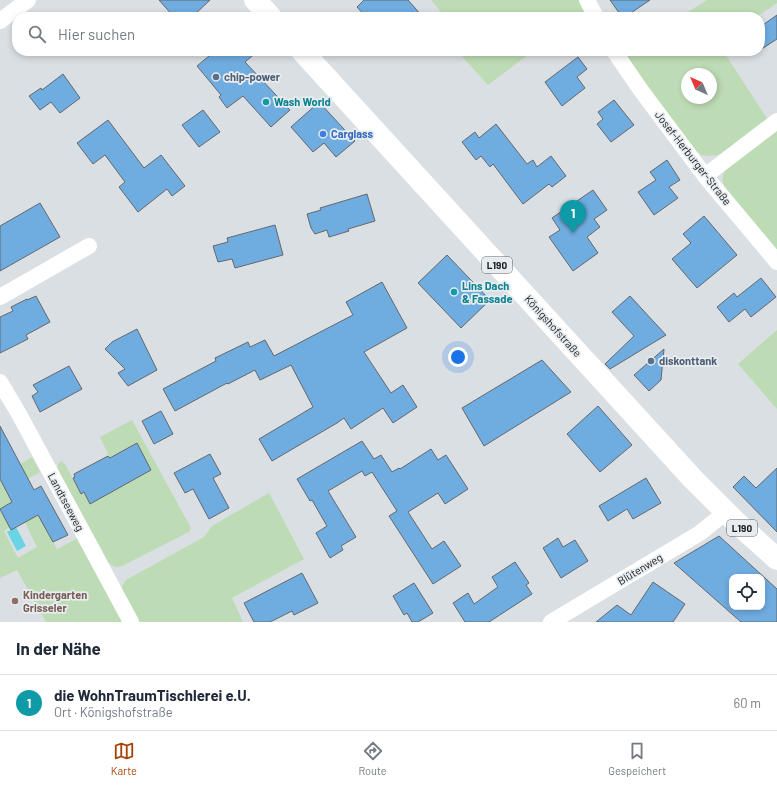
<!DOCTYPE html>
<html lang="de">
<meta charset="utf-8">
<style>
:root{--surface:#fff;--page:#f2f2f3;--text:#1f2937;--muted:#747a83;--line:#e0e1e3;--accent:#a54305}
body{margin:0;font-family:Barlow,sans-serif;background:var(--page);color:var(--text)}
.controls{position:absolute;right:12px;bottom:12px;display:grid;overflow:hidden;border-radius:8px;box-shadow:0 2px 6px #0003}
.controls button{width:36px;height:36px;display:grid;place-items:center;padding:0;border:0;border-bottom:1px solid var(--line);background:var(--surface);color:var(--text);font:20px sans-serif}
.compass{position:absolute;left:681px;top:68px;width:36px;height:36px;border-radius:50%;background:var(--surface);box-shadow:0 2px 6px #0003;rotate:316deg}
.you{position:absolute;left:458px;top:357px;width:14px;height:14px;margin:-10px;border:3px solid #fff;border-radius:50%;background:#1a73e8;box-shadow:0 0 0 6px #1a73e833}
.badge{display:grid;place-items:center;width:26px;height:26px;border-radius:50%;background:var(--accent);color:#fff;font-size:13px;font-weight:700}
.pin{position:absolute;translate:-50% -33px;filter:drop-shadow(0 1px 2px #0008)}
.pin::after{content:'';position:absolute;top:21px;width:14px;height:12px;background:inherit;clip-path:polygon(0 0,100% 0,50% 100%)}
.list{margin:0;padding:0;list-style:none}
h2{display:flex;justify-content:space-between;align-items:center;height:52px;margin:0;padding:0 16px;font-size:17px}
h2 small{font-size:13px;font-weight:400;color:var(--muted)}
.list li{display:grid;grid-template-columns:26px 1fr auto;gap:12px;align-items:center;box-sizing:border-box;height:56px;padding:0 16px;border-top:1px solid var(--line)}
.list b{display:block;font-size:15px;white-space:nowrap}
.list p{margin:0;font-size:13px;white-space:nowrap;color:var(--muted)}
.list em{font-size:13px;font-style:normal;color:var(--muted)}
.icon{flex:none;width:22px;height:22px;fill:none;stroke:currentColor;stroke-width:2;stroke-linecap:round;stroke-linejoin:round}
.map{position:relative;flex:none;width:777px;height:622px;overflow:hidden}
.search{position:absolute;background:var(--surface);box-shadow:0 2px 6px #0003;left:12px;right:12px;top:12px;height:44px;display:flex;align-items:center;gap:10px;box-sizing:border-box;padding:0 14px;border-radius:16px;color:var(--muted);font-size:15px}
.sheet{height:108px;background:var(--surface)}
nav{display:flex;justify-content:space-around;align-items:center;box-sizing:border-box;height:56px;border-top:1px solid var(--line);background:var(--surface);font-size:11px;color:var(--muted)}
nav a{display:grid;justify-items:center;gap:2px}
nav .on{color:var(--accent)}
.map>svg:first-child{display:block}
.green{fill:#bddbb4;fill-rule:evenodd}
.water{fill:#6bd4e4}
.building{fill:#6face0;stroke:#65686c;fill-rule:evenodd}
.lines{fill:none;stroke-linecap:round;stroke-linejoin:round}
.minor{stroke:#fff;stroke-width:16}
.primary{stroke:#fff;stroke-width:22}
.service-dot{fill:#5c6f8a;stroke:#e7ecf0;stroke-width:1.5}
.culture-dot{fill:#0f9aa8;stroke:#e7ecf0;stroke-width:1.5}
.shop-dot{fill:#3f7fe0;stroke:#e7ecf0;stroke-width:1.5}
.education-dot{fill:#8d6e63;stroke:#e7ecf0;stroke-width:1.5}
.labels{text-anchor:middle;stroke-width:3.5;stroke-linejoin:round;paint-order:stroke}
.shield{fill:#e7ecf0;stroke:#585b5d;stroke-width:1}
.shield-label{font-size:10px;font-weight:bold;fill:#1b1d1e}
.service-label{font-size:11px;font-weight:bold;fill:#4e5e75;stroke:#e7ecf0;text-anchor:start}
.culture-label{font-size:11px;font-weight:bold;fill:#0d838f;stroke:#e7ecf0;text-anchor:start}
.shop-label{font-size:11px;font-weight:bold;fill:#366cbe;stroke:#e7ecf0;text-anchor:start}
.street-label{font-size:11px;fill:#1b1d1e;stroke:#e7ecf0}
.education-label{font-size:11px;font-weight:bold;fill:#785e54;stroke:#e7ecf0;text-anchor:start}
</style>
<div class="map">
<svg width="777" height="622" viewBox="0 0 777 622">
<rect width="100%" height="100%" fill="#dadfe3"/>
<g class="green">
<path d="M431 0H579L585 11 577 17H445Z"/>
<path d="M707 0H777V3L756 17H680Z"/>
<path d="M457 51H533L488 85Z"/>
<path d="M626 51H723L768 120 728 149 718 155 708 156 702 155 696 151 655 97 624 52ZM687 74H711V98H687Z"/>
<path d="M777 129V250L726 190C721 181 722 176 727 167Z"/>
<path d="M777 330V409L738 364Z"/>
<path d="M132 420 191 528 189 532 122 566 115 567 109 563 58 470V464L61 461 65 464 81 494 84 492 90 504 149 471 137 444 110 458 100 437Z"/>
<path d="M32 457 40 472 19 484 25 495 0 509 10 527 4 531 18 558 37 547 25 522 38 515 57 549 78 538 124 622H46L17 570 0 578V479L1 481 25 473 20 464Z"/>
<path d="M269 493 304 559 232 598 243 622H139L122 592V586L126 580 204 537 212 526Z"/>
</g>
<path class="water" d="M16 527 26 546 17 551 7 532Z"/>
<g class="building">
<path d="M159 0H210L192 17H174Z"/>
<path d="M364 0H408L423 17H366L357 7Z"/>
<path d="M610 0H650L625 17H622Z"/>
<path d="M777 15V39L760 50V27Z"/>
<path d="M215 51H258L245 62 290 110 271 127 243 96 227 108 219 97 221 95 197 66Z"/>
<path d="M578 57 587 69 577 77 585 88 562 106 545 82Z"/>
<path d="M63 74 80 98 60 113 51 102 40 110 29 96 41 88 42 90Z"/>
<path d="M614 100 634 125 611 142 597 124 603 119 598 112Z"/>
<path d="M319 102 355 141 336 157 324 143 313 152 291 127Z"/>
<path d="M203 110 220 132 199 147 182 125Z"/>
<path d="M108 120 144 168 161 155 185 186 172 196 167 189 138 212 119 187 125 182 105 155 93 164 77 143Z"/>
<path d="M496 124 527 164 533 160 537 167 551 156 566 176 552 187 549 184 523 204 493 164 490 167 481 156 476 160 462 142 475 132 479 138Z"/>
<path d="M667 160 680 180 669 187 678 198 654 215 638 192 656 180 650 172Z"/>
<path d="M593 190 607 210 594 219 600 227 587 237 598 253 573 271 549 237 560 230 552 218Z"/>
<path d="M367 194 375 221 348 229 349 231 329 237 327 230 315 234 311 228 307 214 321 210 320 208Z"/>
<path d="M40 203 60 237 0 271V226Z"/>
<path d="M704 216 737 255 697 288 672 259 691 243 683 234Z"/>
<path d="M275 225 283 255 235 268 232 259 218 262 213 246 228 242 227 238Z"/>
<path d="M447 255 490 300 461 328 418 283Z"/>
<path d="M761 278 776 297 751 317 745 309 729 322 717 307 734 293 737 297Z"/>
<path d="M382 282 407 328 364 352 391 393 403 385 417 407 393 423 383 408 351 429 344 418 337 423 272 461 259 439 313 407 291 365 260 380 255 370 228 384 227 383 175 411 163 389 216 361 215 358 248 342 250 347 265 340 274 356 353 315 346 302Z"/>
<path d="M36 296 50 322 26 335 28 339 0 353V317L13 311 11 307 27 299V300Z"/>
<path d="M630 296 666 335 610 369 605 364 634 336 612 312Z"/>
<path d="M137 329 157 370 128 386 118 373 125 369 105 349 112 342Z"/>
<path d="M664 349 661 380 649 391 634 375Z"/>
<path d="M542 360 571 392 484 446 462 408Z"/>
<path d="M69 366 82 389 40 412 32 396 38 392 33 385Z"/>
<path d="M598 406 632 445 600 472 567 434Z"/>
<path d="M161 411 173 434 154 444 142 421Z"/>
<path d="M0 426 34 490 41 486 68 535 53 542 38 515 11 530 0 509 12 502 0 479Z"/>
<path d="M362 441 374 459 381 455 392 472 399 468 400 469 431 449 438 460 446 455 468 489 445 504 438 493 408 512 432 549 444 541 461 566 433 584 389 516 397 511 372 472 365 476 362 471 328 491 356 537 341 546 343 550 330 558 316 533 327 526 312 500 310 501 297 479Z"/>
<path d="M137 443 151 470 90 504 84 492 81 494 73 478 75 477 74 474 108 456 110 458Z"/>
<path d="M210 454 221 474 213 478 229 508 209 519 193 489 185 493 174 473Z"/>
<path d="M777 468V532L733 487 744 476 756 488Z"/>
<path d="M646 478 661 503 633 519 627 509 608 521 599 506Z"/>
<path d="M719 536 777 589V622H741L674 563ZM732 577H762V607H732Z"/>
<path d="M558 538 563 547 575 540 588 561 561 578 543 548Z"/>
<path d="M515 562 529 583 526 585 532 594 489 622H465L453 603 468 593 474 604 498 587 492 577Z"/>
<path d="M302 573 318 603 294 615 292 611 270 622H254L244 603Z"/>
<path d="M653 582 685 604 673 622H596L617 605 631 615Z"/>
<path d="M414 583 433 613 418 622H412L407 613 404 615 393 596Z"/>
</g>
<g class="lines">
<g class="minor">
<path d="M587 0 596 17"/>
<path d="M0 21 28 0"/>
<path d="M614 51 640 89 705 176 777 262"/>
<path d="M705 176 777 121"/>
<path d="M0 297 89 246"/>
<path d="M0 382 19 414 131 622"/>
<path d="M551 622 700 533 726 512"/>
</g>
<g class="primary">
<path d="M255 0 271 17"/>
<path d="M302 51 693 479 738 524 777 559"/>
</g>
</g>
<g class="service-dot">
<circle cx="216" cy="77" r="4"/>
<circle cx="651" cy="361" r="4"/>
</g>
<g class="culture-dot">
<circle cx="266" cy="102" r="4"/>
<circle cx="454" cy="292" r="4"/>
</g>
<circle class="shop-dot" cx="323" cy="134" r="4"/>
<circle class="education-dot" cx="15" cy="601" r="4"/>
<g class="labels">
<g class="shield">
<rect x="482" y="257" width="30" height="16" rx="3"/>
<rect x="727" y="520" width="30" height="16" rx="3"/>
</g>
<g class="shield-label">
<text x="497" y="269">L190</text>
<text x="742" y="532">L190</text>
</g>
<g class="service-label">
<text x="224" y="81">chip-power</text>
<text x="659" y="365">diskonttank</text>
</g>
<g class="culture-label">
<text x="274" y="106">Wash World</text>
<text x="462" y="290">Lins Dach<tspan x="462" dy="13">&amp; Fassade</tspan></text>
</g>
<g class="shop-label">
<text x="331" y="138">Carglass</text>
</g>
<g class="street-label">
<text transform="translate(693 158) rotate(52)" y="4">Josef-Herburger-Straße</text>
<text transform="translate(553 326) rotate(48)" y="4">Königshofstraße</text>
<text transform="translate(66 502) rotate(62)" y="4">Landtseeweg</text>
<text transform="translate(640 569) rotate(-31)" y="4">Blütenweg</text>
</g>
<g class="education-label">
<text x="23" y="599">Kindergarten<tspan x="23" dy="13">Grisseler</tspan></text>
</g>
</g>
</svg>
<div class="controls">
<button><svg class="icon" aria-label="locate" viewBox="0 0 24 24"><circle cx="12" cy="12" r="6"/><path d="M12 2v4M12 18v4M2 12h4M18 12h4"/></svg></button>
</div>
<svg class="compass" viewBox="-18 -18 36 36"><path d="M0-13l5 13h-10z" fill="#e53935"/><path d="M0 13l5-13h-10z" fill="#747a83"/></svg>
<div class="you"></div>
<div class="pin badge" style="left:573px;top:233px;background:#0f9aa8">1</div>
<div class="search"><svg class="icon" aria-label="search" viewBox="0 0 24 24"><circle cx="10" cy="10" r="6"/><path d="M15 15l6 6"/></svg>Hier suchen</div>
</div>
<section class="sheet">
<h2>In der Nähe<small></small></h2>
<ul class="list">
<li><span class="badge" style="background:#0f9aa8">1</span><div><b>die WohnTraumTischlerei e.U.</b><p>Ort · Königshofstraße</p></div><em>60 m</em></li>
</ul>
</section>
<nav>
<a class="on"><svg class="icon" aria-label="map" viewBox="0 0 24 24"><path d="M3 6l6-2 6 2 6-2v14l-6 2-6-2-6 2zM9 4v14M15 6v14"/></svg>Karte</a>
<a><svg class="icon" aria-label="directions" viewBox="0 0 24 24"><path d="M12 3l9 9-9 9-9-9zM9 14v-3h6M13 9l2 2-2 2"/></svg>Route</a>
<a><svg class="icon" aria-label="saved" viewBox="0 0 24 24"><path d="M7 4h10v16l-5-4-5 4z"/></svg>Gespeichert</a>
</nav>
